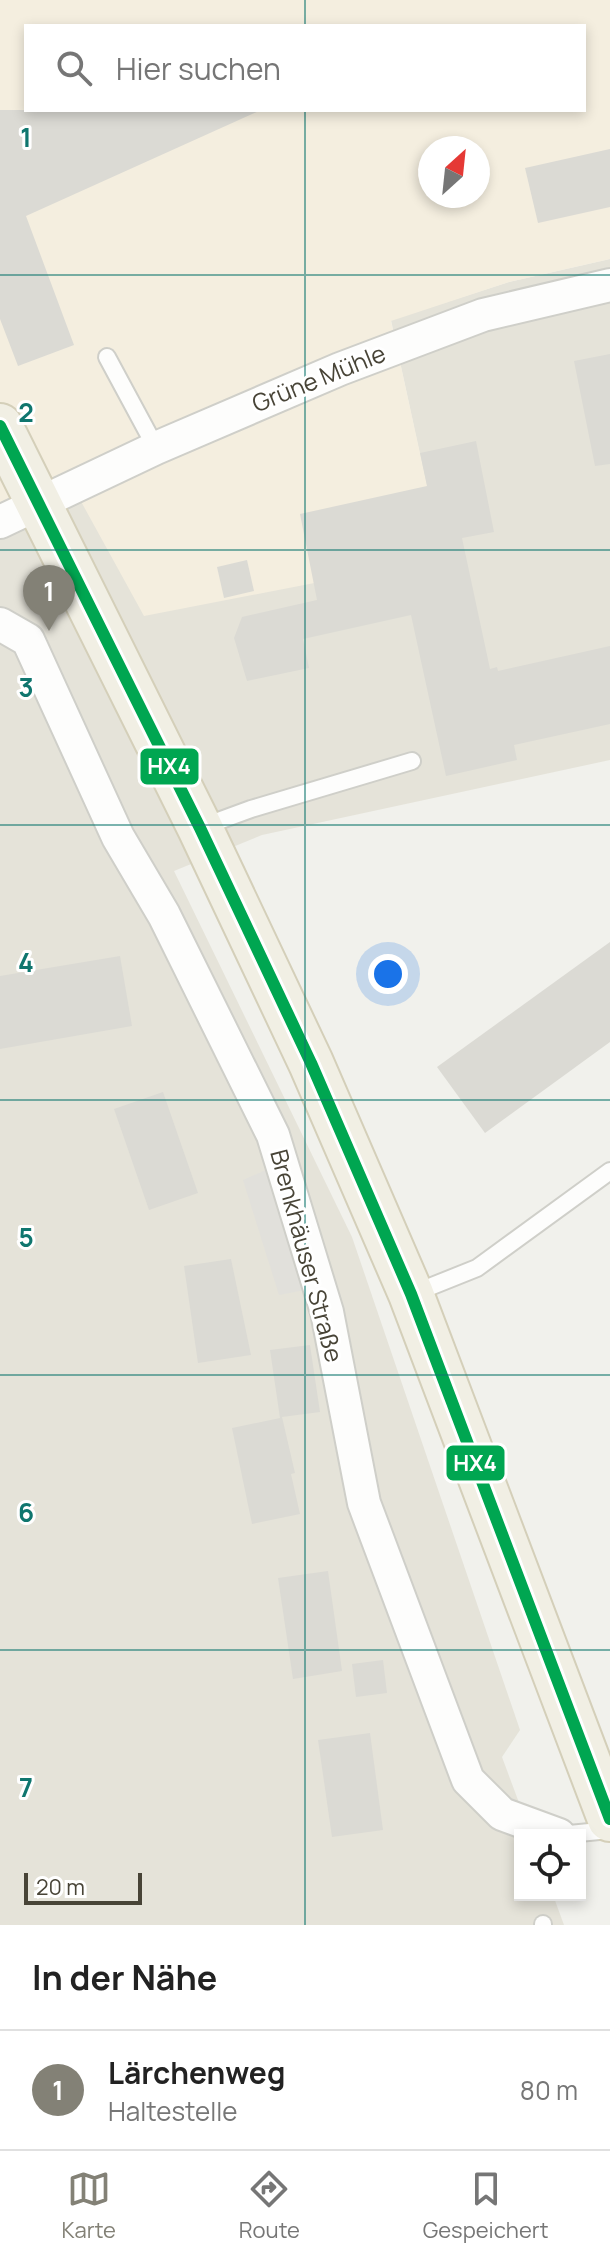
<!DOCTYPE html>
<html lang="de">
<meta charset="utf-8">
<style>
:root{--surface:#fff;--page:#f2f2f2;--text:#222;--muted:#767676;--line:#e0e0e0;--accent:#838176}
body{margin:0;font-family:Manrope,sans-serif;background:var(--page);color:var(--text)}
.controls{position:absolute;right:24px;bottom:24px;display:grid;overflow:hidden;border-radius:0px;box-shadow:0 4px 12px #0003}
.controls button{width:72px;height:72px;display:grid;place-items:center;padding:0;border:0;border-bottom:2px solid var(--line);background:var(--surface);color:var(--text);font:40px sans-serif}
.compass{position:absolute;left:418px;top:136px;width:72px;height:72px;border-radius:50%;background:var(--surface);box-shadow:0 4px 12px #0003;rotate:27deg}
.scale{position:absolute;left:24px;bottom:20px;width:118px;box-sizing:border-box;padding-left:8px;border:4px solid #484437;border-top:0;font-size:22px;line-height:28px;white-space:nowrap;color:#484437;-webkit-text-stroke:6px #fff;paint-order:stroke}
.you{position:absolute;left:388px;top:974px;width:28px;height:28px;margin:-20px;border:6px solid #fff;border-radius:50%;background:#1a73e8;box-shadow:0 0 0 12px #1a73e833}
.badge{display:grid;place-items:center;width:52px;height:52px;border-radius:50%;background:var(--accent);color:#fff;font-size:26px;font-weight:700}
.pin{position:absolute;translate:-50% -66px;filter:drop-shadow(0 2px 4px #0008)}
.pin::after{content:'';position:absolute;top:42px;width:28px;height:24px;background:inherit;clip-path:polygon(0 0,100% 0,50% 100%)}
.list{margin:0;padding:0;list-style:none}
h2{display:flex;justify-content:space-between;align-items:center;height:104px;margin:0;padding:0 32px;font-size:34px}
h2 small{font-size:26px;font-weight:400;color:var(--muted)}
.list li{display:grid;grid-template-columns:52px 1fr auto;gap:24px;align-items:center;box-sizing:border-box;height:120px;padding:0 32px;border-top:2px solid var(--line)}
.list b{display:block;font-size:30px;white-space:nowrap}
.list p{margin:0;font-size:26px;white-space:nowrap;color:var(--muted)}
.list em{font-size:26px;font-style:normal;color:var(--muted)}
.icon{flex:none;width:44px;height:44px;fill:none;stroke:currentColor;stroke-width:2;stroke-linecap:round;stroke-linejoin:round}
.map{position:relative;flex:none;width:610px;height:1925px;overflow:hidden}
.search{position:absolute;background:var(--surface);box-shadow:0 4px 12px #0003;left:24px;right:24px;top:24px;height:88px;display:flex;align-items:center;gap:20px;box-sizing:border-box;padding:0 28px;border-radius:0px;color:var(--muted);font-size:30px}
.sheet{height:224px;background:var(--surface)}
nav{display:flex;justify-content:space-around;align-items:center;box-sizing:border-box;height:112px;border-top:2px solid var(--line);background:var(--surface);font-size:22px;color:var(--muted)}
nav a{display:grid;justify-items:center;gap:4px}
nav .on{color:var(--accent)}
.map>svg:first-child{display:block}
.residential{fill:#e5e3d9}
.commercial{fill:#f4eedf;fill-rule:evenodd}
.parking{fill:#e1e0db}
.building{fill:#dbdad4}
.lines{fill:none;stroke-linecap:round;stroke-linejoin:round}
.service-casing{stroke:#cfcfc9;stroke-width:20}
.minor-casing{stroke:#cfcfc9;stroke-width:36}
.primary-casing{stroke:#d4cfb9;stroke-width:48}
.service{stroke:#fdfdfc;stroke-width:16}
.minor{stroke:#fdfdfc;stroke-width:32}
.primary{stroke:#f1efe4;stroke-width:44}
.bus-1-casing{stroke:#fff;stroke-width:18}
.bus-1{stroke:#00a651;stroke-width:12}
.grid{fill:none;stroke:#0f766e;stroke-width:2;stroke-opacity:0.55}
.labels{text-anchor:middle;stroke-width:6;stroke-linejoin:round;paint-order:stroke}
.street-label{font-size:24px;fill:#484437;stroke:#fff}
.grid-label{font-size:26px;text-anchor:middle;font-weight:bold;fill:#0f766e;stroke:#fff;stroke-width:6;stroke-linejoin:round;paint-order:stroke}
.line-badge{stroke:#fff;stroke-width:3}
.badge-label{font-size:22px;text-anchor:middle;font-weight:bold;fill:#fff}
</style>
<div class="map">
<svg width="610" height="1925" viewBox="0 0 610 1925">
<rect width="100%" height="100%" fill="#f1f1ec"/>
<path class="residential" d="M610 259V760L262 835 174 871 352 1237 520 1730 502 1757 531 1835H520V1895H553L564 1925H0V506L67 476 439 543 391 320 509 282Z"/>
<path class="commercial" d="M0 0H610V259L509 282 391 321 443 558 144 616 67 476 0 506ZM26 26H584V110H26ZM430 148H478V196H430Z"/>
<path class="parking" d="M266 1170 305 1290 279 1295 243 1180Z"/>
<g class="building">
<path d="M0 110H261L26 216 74 345 18 366 0 319Z"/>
<path d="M610 149V207L538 223 525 168Z"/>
<path d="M610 354V464L595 466 574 361Z"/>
<path d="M476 441 494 532 462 538 490 669 497 667 498 671 610 646V724L514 745 517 760 446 776 411 615 303 639 309 668 247 681 234 638 242 617 317 600 300 514 427 486 420 453Z"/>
<path d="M247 560 254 591 224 598 217 567Z"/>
<path d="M610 942V1042L485 1133 437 1067Z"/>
<path d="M120 956 132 1026 0 1049V976Z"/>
<path d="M163 1092 198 1193 149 1210 114 1109Z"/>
<path d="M231 1259 251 1355 198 1363 184 1266Z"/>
<path d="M310 1345 320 1412 282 1417 295 1473 291 1474 300 1514 252 1524 232 1428 280 1418 270 1350Z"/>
<path d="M328 1571 342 1671 293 1679 278 1578Z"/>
<path d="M383 1660 387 1693 356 1697 352 1664Z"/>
<path d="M370 1733 383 1830 332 1837 318 1740Z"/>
</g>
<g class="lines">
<defs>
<g id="service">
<path d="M107 357 156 448"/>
<path d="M202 827 251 809 412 761"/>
<path d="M412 1294 477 1268 610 1171"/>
<path d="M559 1835 610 1830"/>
<path d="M543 1924V1925"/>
</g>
<g id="minor">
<path d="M0 522 156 448 340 369 483 315 610 285"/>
<path d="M0 624 28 640 118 837 164 915 273 1135 327 1312 364 1503 468 1780 502 1814 559 1835"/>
</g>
<path id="primary" d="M0 426 200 828 311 1063 411 1294 610 1819"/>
</defs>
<use href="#service" class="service-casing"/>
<use href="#minor" class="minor-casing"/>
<use href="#primary" class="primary-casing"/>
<use href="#service" class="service"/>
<use href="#minor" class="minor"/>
<use href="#primary" class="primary"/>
<defs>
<path id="bus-1" d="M0 426 200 828 311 1063 411 1294 610 1819"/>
</defs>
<use href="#bus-1" class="bus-1-casing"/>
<use href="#bus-1" class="bus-1"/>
</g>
<path class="grid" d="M305 0V26M305 110V1925M0 275H610M0 550H610M0 825H610M0 1100H610M0 1375H610M0 1650H610"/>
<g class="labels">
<g class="street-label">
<text transform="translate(319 379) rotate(-22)" y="8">Grüne Mühle</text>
<text transform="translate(306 1256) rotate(75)" y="8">Brenkhäuser Straße</text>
</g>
</g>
<g class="grid-label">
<text x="26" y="147">1</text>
<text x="26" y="422">2</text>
<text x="26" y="697">3</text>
<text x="26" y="972">4</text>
<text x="26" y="1247">5</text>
<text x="26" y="1522">6</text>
<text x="26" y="1797">7</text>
</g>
<g class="line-badge">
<rect x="139" y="747" width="61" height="39" rx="8" fill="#00a651"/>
<rect x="445" y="1444" width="61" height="38" rx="8" fill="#00a651"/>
</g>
<g class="badge-label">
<text x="169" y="774">HX4</text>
<text x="475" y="1471">HX4</text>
</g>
</svg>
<div class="controls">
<button><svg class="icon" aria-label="locate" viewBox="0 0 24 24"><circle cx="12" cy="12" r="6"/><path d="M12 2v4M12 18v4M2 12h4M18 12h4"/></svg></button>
</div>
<svg class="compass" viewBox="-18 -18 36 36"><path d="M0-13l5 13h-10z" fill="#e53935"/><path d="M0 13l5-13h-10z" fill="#767676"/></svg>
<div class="scale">20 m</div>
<div class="you"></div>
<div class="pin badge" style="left:49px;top:631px">1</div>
<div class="search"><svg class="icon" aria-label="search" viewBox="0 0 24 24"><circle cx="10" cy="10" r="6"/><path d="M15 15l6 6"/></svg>Hier suchen</div>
</div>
<section class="sheet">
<h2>In der Nähe<small></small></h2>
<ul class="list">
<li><span class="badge">1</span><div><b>Lärchenweg</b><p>Haltestelle</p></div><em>80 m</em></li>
</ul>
</section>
<nav>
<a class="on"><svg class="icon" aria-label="map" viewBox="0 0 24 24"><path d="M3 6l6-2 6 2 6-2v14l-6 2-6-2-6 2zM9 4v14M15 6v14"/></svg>Karte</a>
<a><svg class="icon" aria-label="directions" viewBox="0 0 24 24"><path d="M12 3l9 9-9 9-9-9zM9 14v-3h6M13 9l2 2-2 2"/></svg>Route</a>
<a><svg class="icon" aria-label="saved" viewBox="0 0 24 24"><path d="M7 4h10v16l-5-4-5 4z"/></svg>Gespeichert</a>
</nav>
